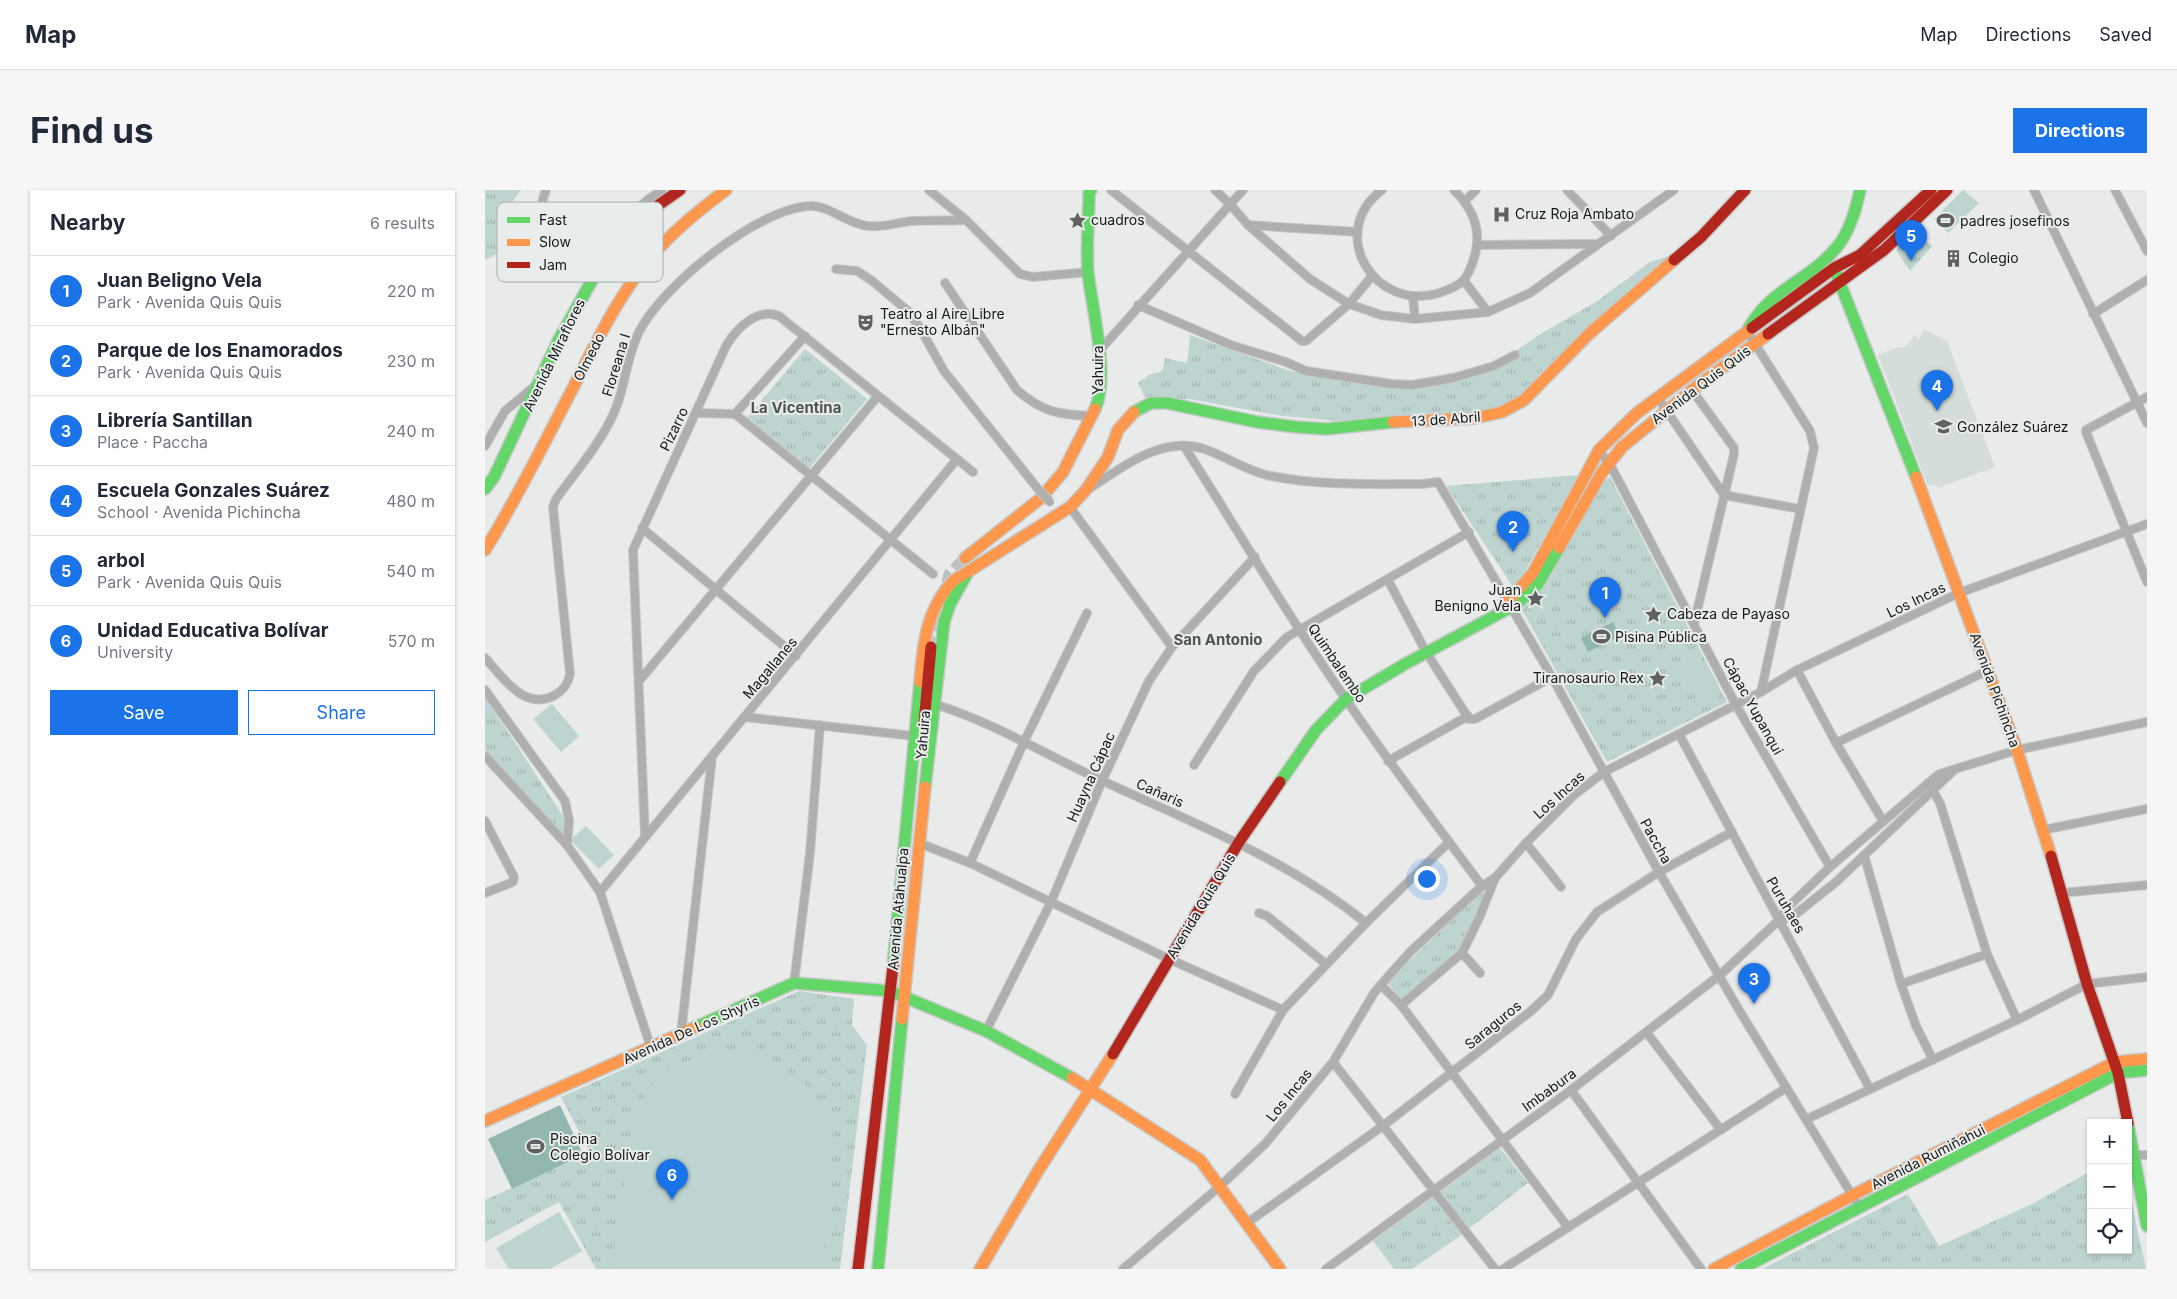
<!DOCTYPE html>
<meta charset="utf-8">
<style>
:root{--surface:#fff;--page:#f6f6f7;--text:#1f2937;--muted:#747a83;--line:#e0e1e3;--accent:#1a73e8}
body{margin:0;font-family:Inter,sans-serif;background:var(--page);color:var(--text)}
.controls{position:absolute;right:15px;bottom:15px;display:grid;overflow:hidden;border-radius:0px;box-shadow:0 1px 4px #0004}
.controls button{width:45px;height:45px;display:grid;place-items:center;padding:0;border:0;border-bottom:1px solid var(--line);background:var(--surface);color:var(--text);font:25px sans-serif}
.you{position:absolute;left:941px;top:688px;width:18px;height:18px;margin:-12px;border:4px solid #fff;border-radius:50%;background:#1a73e8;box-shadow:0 0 0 8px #1a73e833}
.badge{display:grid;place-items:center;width:32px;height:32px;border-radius:50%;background:var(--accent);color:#fff;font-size:16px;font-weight:700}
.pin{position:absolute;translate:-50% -41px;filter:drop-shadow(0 1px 2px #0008)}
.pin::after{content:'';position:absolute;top:26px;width:18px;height:15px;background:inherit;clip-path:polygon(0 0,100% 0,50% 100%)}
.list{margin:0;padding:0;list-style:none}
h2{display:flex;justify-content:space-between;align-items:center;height:65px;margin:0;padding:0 20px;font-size:21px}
h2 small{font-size:16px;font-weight:400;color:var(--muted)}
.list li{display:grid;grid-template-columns:32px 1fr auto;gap:15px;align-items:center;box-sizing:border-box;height:70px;padding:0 20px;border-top:1px solid var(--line)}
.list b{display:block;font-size:19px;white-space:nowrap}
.list p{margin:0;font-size:16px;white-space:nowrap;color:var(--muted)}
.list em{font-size:16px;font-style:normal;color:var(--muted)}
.actions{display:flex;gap:10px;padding:15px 20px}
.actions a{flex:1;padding:11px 0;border:1px solid var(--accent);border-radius:0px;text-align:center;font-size:18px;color:var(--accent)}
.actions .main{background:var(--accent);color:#fff}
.icon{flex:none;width:28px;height:28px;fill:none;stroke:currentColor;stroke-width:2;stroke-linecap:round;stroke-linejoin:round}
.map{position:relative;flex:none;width:1662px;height:1079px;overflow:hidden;border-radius:0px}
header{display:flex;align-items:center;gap:30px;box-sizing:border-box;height:70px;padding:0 25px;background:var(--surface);border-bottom:1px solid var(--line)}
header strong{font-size:24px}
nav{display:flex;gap:28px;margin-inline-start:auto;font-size:18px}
.intro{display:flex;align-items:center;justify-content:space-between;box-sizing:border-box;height:120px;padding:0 30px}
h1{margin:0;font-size:35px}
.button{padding:12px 22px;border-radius:0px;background:var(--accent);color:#fff;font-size:18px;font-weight:700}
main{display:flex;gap:30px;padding:0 30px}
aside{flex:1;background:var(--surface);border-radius:0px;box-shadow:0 1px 4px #0004}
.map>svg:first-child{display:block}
.built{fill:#d5dddb}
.park{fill:url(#park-tufts)}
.pitch{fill:#bed4d0}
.water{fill:#92b7b1}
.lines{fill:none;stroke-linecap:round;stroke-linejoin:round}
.secondary-tunnel{stroke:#bfc1c0;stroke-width:11;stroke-dasharray:11 5.5;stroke-linecap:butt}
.street-casing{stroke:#c7c9c8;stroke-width:10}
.fast-casing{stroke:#c7c9c8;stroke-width:14}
.slow-casing{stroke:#c7c9c8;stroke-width:14}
.jam-casing{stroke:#c7c9c8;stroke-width:14}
.street{stroke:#aeafae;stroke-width:8}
.fast{stroke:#63d668;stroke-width:11}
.slow{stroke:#ff974d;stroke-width:11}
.jam{stroke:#b3261e;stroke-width:11}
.street-bridge-casing{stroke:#c7c9c8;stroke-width:10;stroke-linecap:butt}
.street-bridge{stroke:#aeafae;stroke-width:8}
.labels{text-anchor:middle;stroke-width:4;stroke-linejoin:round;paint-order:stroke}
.poi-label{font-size:14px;fill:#171918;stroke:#e8eceb;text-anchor:start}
.street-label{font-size:14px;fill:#171918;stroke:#e8eceb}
.neighbourhood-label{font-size:15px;font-weight:bold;fill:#4f5352;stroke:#e8eceb}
.key{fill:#e8eceb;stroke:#a9adac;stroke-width:1}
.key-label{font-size:14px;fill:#171918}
</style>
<header>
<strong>Map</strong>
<nav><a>Map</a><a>Directions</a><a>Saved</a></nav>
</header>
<div class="intro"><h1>Find us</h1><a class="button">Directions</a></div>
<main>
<aside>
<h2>Nearby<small>6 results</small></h2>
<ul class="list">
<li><span class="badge">1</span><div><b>Juan Beligno Vela</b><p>Park · Avenida Quis Quis</p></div><em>220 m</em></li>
<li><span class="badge">2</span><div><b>Parque de los Enamorados</b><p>Park · Avenida Quis Quis</p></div><em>230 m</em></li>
<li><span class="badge">3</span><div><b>Librería Santillan</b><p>Place · Paccha</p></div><em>240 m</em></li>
<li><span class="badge">4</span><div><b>Escuela Gonzales Suárez</b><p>School · Avenida Pichincha</p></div><em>480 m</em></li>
<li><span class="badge">5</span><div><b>arbol</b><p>Park · Avenida Quis Quis</p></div><em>540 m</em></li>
<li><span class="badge">6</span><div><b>Unidad Educativa Bolívar</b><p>University</p></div><em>570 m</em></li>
</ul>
<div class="actions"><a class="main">Save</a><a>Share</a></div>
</aside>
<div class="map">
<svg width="1662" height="1079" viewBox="0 0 1662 1079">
<defs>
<pattern id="park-tufts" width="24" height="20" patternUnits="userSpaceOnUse" patternTransform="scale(1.25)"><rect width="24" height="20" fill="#bed4d0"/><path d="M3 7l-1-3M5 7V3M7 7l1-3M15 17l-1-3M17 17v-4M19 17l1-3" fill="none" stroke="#a3b5b2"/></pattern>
</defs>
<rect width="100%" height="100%" fill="#e9ebea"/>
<path class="built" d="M1439 139 1462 151 1510 277 1453 298 1449 294 1443 296 1393 165 1413 157H1420L1431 144 1433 151Z"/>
<g class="park">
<path d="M0 0H36L25 15 20 60 0 70Z"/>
<path d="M1430 41 1447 56 1425 81 1411 60Z"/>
<path d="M1184 66 1168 86 1062 176 1033 207 1012 218 981 223H939L853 231 797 226 704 209 660 208 653 192 661 188 663 185 677 181 680 168 702 173 705 145 805 181 848 188 930 190 988 179 1017 170 1057 143 1111 112 1165 72Z"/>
<path d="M320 159 382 209 323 280 261 229Z"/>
<path d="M1094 285 1038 385 1028 397 961 296Z"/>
<path d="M1125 287 1242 512 1122 572 1037 420 1062 393 1119 291Z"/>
<path d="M0 507 78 626 82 634 80 646 0 560Z"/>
<path d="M1010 696 982 762 922 816 902 792 997 701Z"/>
<path d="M314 801 369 809 367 835 382 855 355 1079H111L74 1012 0 1052V1010L105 963 76 907Z"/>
<path d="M1015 958 1043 993 968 1051 927 1079H909L888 1051Z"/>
<path d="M1606 981V1060H1643V996L1661 1079H1277L1423 1004 1454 1056 1549 1013Z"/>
</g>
<g class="pitch">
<path d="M1478 0 1494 13 1463 43 1449 29Z"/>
<path d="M1217 469 1235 504 1215 514 1197 479Z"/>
<path d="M67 514 94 546 76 562 48 529Z"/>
<path d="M101 636 129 665 114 679 85 650Z"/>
<path d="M245 863C298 868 328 891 348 941L338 1079H129C126 1060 135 1027 138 1007 150 927 146 871 245 863Z"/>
<path d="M74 1022 97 1061 65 1079H24L11 1058Z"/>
</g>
<g class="water">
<path d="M1128 432 1135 446 1103 462 1096 448Z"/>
<path d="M75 915 98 965 27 999 3 949Z"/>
</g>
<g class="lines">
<path class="secondary-tunnel" d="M446 457 464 384 480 368"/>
<defs>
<g id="street">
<path d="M61 0C57 9 55 24 54 34 54 55 71 87 96 82 114 79 131 44 143 29 153 17 164 8 177 0"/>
<path d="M444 0 481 30 535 84 548 87 603 82"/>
<path d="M626 0 817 151H821L864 114 887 86"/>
<path d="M730 0 745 14 763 35 825 89 864 114 896 125 930 129 1003 122 1045 103 1189 0"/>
<path d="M897 0C841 42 889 123 954 103 979 95 983 89 990 65 997 38 987 18 969 0"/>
<path d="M1082 0 1126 46"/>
<path d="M1549 0 1662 233"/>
<path d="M1630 0 1662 61"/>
<path d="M980 11 991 0"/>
<path d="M763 35 873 42"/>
<path d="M992 55 1113 54"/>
<path d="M351 79 372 81 386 90 423 121 435 138 459 181 553 299"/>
<path d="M980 92 1003 122"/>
<path d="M460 93 532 200C557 222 574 225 607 226"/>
<path d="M928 107 930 129"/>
<path d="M653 115 746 155 801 172 821 181 907 194 927 195 968 188 1009 176 1030 165"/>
<path d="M1608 124 1662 90"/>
<path d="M1262 141 1325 241 1329 258 1276 502"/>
<path d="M615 160 758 0"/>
<path d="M1207 200 1249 258V264L1209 434"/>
<path d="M1662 207 1601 240V242L1662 392"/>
<path d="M1173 208 1239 305 1315 319"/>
<path d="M211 223 250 224 448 384"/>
<path d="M250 224 320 146"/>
<path d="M0 256 20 221 51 195"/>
<path d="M699 256C738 317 775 379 814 439 871 528 934 612 997 696"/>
<path d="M1114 260 1128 280 1251 515 1345 677"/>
<path d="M605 298C638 277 677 245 719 259 741 266 763 282 786 286 836 296 886 294 937 294L953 292 1067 487 1174 682 1254 820 1375 1018"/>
<path d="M585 317 687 457"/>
<path d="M157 338 311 466"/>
<path d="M903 390 941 462 984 529H990L1067 487"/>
<path d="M0 468C18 487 39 522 70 505 79 500 83 494 85 484L68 317 71 309C89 284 111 259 125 231 140 204 140 170 154 142 177 96 274 17 326 16 345 16 363 34 383 36 398 38 413 32 428 31 445 30 463 31 481 30"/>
<path d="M1312 480 1351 553 1398 631"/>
<path d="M154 491 393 206"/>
<path d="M0 500 80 611 84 630 82 655"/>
<path d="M449 514C508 532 561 565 618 591 708 633 802 669 881 733"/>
<path d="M260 527 429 546"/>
<path d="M1194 544 1385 899"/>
<path d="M1351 553 1504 480"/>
<path d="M0 566 82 655 115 702 166 858"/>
<path d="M903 571 983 526"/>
<path d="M709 575 769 481 802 447 984 342"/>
<path d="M1443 593 1455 613 1502 764 1532 830"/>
<path d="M0 631 29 687 28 692 0 703"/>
<path d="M1558 640 1662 619"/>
<path d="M160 646 148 360 241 156C251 139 272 117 294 126L488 282"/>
<path d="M434 653 485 673 684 769 798 820"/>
<path d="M1041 653 1076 697"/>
<path d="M1379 665 1416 794 1431 836 1448 870"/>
<path d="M485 673 539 552 602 423"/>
<path d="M115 702 472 269"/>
<path d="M1576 703 1662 695"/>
<path d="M774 723 782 726 841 774"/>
<path d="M1294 730 1307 727 1351 692 1469 580"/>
<path d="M977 763 995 783"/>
<path d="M309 793 325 663 335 535"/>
<path d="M1416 794 1502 764"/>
<path d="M896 795 916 815 1082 1036"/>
<path d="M916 815 977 763 995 726 1010 688"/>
<path d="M501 841 566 712 617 591 664 491 687 457 770 367"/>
<path d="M1162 843 1236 940"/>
<path d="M196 844 227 567"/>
<path d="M848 872 1010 1079"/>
<path d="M1086 900 1216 1079"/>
<path d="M750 904 798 820 881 733 964 652"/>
<path d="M1322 929 1532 830 1602 794 1662 787"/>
<path d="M1649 965H1662"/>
<path d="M762 1033 899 935 1046 821 1063 805 1091 749 1112 722 1174 682 1247 642"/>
<path d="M638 1079 734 997 780 954 848 872 889 803 900 790 926 761 997 696 1010 688 1041 653 1089 605 1119 582 1276 502 1312 480 1474 403 1662 334"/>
<path d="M841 1079 1086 900 1235 785 1294 730 1301 719 1345 677 1454 584 1532 560 1662 532"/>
<path d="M1018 1079 1301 898"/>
</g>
<g id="fast">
<path d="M606 0 604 3C604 29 601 57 603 83 607 118 625 188 610 219"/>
<path d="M1349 78 1431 287"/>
<path d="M1262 141C1285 98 1323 92 1352 57 1365 41 1371 20 1375 0"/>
<path d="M649 222 666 213H682L772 232 811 237 842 239 908 232"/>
<path d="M0 299 9 287 73 151 110 85 130 58"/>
<path d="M795 592 831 540 861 509 920 474 1032 414 1053 394 1074 358"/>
<path d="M440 597 459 432 465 414 482 384"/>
<path d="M408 776 435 492"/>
<path d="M211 837 309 793 405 801 501 841 587 888"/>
<path d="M1643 935 1662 1036"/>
<path d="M393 1079 417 829"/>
<path d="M1256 1079 1633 883 1662 880"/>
</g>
<g id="slow">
<path d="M908 232 990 228 1017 222 1039 210 1105 143 1189 70"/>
<path d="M1431 287 1532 560 1566 666"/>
<path d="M1074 358 1116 284 1137 257 1207 200 1283 144"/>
<path d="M0 360C33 307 60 251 89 196 112 151 134 104 167 66 189 40 214 20 241 0"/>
<path d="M480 368 556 308 578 282 610 219"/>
<path d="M1020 415 1048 383 1114 260 1152 223 1267 138"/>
<path d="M435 492C438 454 441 420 468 391L585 317 601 300 623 267 633 240 649 222"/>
<path d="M417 829 440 597"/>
<path d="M587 888 715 970 795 1079"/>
<path d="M0 931 211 837"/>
<path d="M495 1079 553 981 628 864"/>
<path d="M1229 1079 1368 1005 1630 872 1662 869"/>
</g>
<g id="jam">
<path d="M130 58 159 25 195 0"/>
<path d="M1189 70 1216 47 1260 0"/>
<path d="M1267 138 1349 78 1375 65 1446 0"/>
<path d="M1283 144 1399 60 1462 0"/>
<path d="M439 533 446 457"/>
<path d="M1566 666 1602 794 1633 883 1643 933"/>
<path d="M628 864 754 652 795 592"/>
<path d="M373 1079 408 776"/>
</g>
</defs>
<use href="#street" class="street-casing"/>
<use href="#fast" class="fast-casing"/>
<use href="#slow" class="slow-casing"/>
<use href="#jam" class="jam-casing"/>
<use href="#street" class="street"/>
<use href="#fast" class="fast"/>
<use href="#slow" class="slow"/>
<use href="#jam" class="jam"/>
<defs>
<path id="street-bridge" d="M553 299 565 312"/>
</defs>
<use href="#street-bridge" class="street-bridge-casing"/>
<use href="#street-bridge" class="street-bridge"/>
</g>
<defs>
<symbol id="hospital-bare" viewBox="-9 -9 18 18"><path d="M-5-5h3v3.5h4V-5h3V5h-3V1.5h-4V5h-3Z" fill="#606262" stroke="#e8eceb" stroke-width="2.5" paint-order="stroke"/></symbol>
<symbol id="sight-bare" viewBox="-9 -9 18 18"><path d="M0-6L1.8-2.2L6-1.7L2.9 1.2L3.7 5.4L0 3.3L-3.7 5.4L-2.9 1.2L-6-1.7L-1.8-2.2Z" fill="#606262" stroke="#e8eceb" stroke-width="2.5" paint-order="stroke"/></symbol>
<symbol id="stadium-bare" viewBox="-9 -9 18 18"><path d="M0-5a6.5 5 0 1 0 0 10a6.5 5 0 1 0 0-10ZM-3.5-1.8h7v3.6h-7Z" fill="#606262" stroke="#e8eceb" stroke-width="2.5" paint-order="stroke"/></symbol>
<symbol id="building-bare" viewBox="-9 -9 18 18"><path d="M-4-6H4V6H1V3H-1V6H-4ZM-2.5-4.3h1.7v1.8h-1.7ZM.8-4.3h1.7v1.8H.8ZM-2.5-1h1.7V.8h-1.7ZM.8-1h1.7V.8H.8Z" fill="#606262" stroke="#e8eceb" stroke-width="2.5" paint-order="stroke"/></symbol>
<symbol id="theatre-bare" viewBox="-9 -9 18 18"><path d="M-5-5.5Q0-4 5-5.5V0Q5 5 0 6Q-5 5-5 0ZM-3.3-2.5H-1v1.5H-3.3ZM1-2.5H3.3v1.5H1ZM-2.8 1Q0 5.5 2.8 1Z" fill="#606262" stroke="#e8eceb" stroke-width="2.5" paint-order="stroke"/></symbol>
<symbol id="school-bare" viewBox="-9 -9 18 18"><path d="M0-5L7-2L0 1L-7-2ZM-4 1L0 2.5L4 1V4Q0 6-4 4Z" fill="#606262" stroke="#e8eceb" stroke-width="2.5" paint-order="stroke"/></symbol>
</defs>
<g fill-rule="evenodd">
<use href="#hospital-bare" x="1004" y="12" width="25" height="25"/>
<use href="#sight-bare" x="580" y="18" width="25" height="25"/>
<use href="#stadium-bare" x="1448" y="18" width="25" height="25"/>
<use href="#building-bare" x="1456" y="56" width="25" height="25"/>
<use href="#theatre-bare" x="368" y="120" width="25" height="25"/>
<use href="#school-bare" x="1446" y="224" width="25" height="25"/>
<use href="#sight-bare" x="1038" y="396" width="25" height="25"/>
<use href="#sight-bare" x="1156" y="412" width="25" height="25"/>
<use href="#stadium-bare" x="1104" y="434" width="25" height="25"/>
<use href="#sight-bare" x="1160" y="476" width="25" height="25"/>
<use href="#stadium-bare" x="38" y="944" width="25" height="25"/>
</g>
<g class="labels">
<g class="poi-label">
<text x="1030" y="29">Cruz Roja Ambato</text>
<text x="606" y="35">cuadros</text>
<text x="1475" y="36">padres josefinos</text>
<text x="1483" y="73">Colegio</text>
<text x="395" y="129">Teatro al Aire Libre<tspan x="395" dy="16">"Ernesto Albán"</tspan></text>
<text x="1472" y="242">González Suárez</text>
<text x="1036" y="405" text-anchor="end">Juan<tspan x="1036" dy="16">Benigno Vela</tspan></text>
<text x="1182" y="429">Cabeza de Payaso</text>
<text x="1130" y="452">Pisina Pública</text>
<text x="1159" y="493" text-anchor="end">Tiranosaurio Rex</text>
<text x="65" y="954">Piscina<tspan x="65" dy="16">Colegio Bolívar</tspan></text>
</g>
<g class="street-label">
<text transform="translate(69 165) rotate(-64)" y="5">Avenida Miraflores</text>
<text transform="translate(104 167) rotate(-63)" y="5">Olmedo</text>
<text transform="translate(131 175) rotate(-73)" y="5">Floreana I</text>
<text transform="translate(613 180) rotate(-90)" y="5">Yahuira</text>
<text transform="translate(1216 195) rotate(-37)" y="5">Avenida Quis Quis</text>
<text transform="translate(961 229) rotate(-4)" y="5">13 de Abril</text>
<text transform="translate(189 239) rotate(-64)" y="5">Pizarro</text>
<text transform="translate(1431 410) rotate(-26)" y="5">Los Incas</text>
<text transform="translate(852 473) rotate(56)" y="5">Quimbalembo</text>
<text transform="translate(285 478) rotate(-50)" y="5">Magallanes</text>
<text transform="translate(1510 500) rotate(70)" y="5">Avenida Pichincha</text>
<text transform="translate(1268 516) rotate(61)" y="5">Cápac Yupanqui</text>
<text transform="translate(438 545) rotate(-85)" y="5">Yahuira</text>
<text transform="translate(606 587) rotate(-66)" y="5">Huayna Cápac</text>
<text transform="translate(675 603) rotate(24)" y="5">Cañaris</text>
<text transform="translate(1074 605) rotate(-42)" y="5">Los Incas</text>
<text transform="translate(1171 651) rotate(61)" y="5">Paccha</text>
<text transform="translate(1301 715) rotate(60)" y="5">Puruhaes</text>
<text transform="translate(716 716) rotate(-59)" y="5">Avenida Quis Quis</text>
<text transform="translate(413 719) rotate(-85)" y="5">Avenida Atahualpa</text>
<text transform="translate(1008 835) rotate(-39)" y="5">Saraguros</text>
<text transform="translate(206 840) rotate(-24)" y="5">Avenida De Los Shyris</text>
<text transform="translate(1064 900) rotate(-36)" y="5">Imbabura</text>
<text transform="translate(804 905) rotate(-51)" y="5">Los Incas</text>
<text transform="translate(1443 967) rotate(-27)" y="5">Avenida Rumiñahui</text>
</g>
<g class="neighbourhood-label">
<text x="311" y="223">La Vicentina</text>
<text x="733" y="455">San Antonio</text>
</g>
</g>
<rect x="12" y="12" width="166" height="80" rx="8" class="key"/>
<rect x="22" y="27" width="23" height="6" fill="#63d668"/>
<rect x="22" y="49" width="23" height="7" fill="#ff974d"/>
<rect x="22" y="72" width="23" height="6" fill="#b3261e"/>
<g class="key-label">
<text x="54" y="35">Fast</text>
<text x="54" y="57">Slow</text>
<text x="54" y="80">Jam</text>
</g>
</svg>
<div class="controls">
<button>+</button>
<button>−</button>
<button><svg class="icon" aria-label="locate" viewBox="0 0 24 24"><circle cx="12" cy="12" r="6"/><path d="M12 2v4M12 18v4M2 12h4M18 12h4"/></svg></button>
</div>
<div class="you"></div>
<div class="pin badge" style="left:1120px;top:428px">1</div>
<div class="pin badge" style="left:1028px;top:362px">2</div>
<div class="pin badge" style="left:1269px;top:814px">3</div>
<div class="pin badge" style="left:1452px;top:221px">4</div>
<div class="pin badge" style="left:1426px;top:71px">5</div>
<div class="pin badge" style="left:187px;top:1010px">6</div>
</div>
</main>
